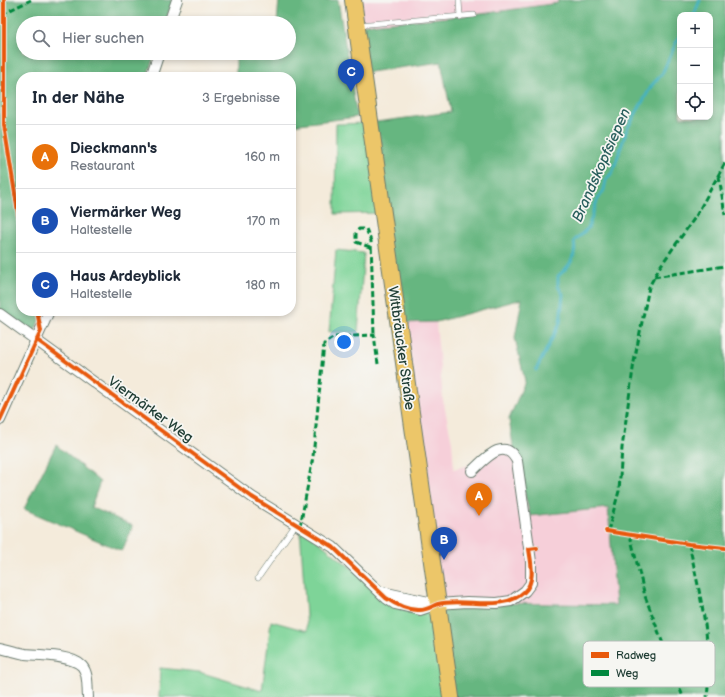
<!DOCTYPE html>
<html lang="de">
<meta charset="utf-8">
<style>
:root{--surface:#fff;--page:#f2f2f3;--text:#1f2937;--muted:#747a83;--line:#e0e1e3;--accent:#b45309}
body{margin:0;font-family:"Balsamiq Sans",sans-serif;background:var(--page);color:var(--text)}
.controls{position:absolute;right:12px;top:12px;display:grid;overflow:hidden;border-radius:8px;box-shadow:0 2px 6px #0003}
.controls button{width:36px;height:36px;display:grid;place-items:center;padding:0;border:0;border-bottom:1px solid var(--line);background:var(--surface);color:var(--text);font:20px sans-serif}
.you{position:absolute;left:344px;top:342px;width:14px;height:14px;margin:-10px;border:3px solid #fff;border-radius:50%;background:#1a73e8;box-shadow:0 0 0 6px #1a73e833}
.badge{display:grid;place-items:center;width:26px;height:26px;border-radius:50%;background:var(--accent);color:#fff;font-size:13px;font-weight:700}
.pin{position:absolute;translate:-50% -33px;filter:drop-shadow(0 1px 2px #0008)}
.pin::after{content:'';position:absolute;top:21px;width:14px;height:12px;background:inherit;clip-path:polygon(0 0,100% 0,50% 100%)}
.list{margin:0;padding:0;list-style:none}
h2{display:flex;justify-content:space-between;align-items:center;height:52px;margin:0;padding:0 16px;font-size:17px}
h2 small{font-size:13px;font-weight:400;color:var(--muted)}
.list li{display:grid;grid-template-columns:26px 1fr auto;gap:12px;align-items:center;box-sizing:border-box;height:64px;padding:0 16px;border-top:1px solid var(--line)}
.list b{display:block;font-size:15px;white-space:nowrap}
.list p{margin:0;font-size:13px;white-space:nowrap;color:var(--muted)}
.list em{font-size:13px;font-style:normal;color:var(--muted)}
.icon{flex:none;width:22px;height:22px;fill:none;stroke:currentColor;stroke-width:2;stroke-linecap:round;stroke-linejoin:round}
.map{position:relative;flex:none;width:725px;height:697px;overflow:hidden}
.search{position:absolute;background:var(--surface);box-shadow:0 2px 6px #0003;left:16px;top:16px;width:280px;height:44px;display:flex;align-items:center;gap:10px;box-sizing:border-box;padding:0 14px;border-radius:22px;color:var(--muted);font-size:15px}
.panel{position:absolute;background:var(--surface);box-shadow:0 2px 6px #0003;left:16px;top:72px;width:280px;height:244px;border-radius:16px}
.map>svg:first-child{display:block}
.built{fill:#f6cfd9}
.green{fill:#7ed498;stroke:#4e8866}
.forest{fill:#66b680;stroke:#427a5a;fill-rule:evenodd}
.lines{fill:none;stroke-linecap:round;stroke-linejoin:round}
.stream{stroke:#44b2c0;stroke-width:3}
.service-casing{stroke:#6a7a6e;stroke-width:6}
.minor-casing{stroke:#6a7a6e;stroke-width:12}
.primary-casing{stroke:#6a7a6e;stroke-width:18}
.service{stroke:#fff;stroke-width:5}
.minor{stroke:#fff;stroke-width:10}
.primary{stroke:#ecc669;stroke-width:16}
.quiet{stroke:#00873e;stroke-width:3;stroke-dasharray:6 3;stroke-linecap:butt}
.cycleway-casing{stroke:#f6f6f2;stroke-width:6}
.cycleway{stroke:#e8590c;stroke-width:4}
.labels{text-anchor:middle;stroke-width:3.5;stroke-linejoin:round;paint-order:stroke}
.street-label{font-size:14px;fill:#1f3d34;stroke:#f6f6f2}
.water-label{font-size:15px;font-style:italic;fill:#2a605e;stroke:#f6f6f2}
.key{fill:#f6f6f2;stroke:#b6beb9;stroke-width:1}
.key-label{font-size:11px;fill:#1f3d34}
</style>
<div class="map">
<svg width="725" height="697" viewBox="0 0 725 697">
<rect width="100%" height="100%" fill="#f6f6f2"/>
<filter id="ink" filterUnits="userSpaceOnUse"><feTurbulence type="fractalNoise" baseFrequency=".025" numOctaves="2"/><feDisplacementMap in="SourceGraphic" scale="8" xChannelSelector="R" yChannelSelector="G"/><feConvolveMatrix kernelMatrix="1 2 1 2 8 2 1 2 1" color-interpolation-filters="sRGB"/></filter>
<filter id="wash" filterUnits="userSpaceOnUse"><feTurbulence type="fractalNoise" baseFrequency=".012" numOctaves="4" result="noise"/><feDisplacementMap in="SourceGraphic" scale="16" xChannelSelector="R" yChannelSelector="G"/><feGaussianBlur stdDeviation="0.9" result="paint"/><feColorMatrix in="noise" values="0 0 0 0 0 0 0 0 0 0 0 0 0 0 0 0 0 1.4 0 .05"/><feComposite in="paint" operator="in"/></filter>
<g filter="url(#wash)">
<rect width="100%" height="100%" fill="#f4ebdb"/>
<g class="built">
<path d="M353 0H558V3L474 15 357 25Z"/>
<path d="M436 322 443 400 452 442 454 469 470 465 490 450 513 445 530 516 608 508 616 605 497 603 438 604 399 323Z"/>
</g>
<g class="green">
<path d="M369 123 384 213 335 214 336 124Z"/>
<path d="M336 250 364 253 358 332H329Z"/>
<path d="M300 527 374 586 438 604 444 697H159L160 668 199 672 262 691 271 621 307 631Z"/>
</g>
<g class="forest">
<path d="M0 0H173L165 23H23V53H155L147 77H21V311H43L34 333 0 316Z"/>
<path d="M279 0H338L357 117 291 125V77H236V53H289V23H277Z"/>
<path d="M558 0H725V697H451L438 604 497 603 616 605 608 508 530 516 513 445 509 419 525 381 515 338 522 299 436 322 399 323 369 123 451 112 441 62 362 73 357 25 474 15 558 3ZM680 15H710V117H680Z"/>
<path d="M56 445 100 482 91 507 133 526 122 551 24 509Z"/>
</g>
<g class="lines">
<g class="stream">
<path d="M694 15 700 0"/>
<path d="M536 370 560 323 563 294 558 286V276C570 266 577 257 574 241L588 228 597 201 604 190 606 180 613 171 627 129 652 85 662 74 680 34"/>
</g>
</g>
</g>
<g filter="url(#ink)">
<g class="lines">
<defs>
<g id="service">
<path d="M459 0 460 17"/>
<path d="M358 25 474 15"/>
<path d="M529 549 537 548"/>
<path d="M258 578 296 524"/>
</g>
<g id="minor">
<path d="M169 23 177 0"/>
<path d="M151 77 159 53"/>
<path d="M0 314 252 497 333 547 386 598 395 604 420 610 438 604 467 602 497 603 511 601 525 591 531 583V562L517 461C504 436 485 459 472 471"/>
<path d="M0 420 49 311"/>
<path d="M382 592 438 604"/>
<path d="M0 648C8 650 16 652 25 654 39 655 72 655 82 666 89 674 87 688 88 697"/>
</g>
<path id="primary" d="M353 0 451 697"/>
</defs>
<use href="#service" class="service-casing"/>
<use href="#minor" class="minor-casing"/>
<use href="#primary" class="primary-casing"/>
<use href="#service" class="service"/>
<use href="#minor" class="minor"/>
<use href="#primary" class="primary"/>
<g class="quiet">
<path d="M2 14 31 0"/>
<path d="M719 176 725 215"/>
<path d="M370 247 356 242V233L359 229H366L371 241 374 335"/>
<path d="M654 277 725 266"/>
<path d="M300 527 313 457 324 344 334 337 374 335 378 364"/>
<path d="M608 531 619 491 622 448 634 362 649 287 659 268 696 216 725 163"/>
<path d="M630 535 645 596 683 697"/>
<path d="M689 544C700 594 713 646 707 697"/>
</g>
<defs>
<g id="cycleway">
<path d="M4 0V125L21 231"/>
<path d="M37 340 252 497 333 547 386 598C395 604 408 611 420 610 427 610 432 606 438 604 464 597 502 613 524 592 536 581 531 563 529 549L537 548"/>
<path d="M0 420 41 331 37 311"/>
<path d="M606 531 689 544 725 548"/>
</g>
</defs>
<use href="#cycleway" class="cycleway-casing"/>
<use href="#cycleway" class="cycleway"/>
</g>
</g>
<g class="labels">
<g class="street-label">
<text transform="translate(402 348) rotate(82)" y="5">Wittbräucker Straße</text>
<text transform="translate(151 409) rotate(36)" y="5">Viermärker Weg</text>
</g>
<g class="water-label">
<text transform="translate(601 165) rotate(-66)" y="5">Brandskopfsiepen</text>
</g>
</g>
<rect x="583" y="641" width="132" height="46" rx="6" class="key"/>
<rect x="591" y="652" width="18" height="6" fill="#e8590c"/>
<rect x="591" y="670" width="18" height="6" fill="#00873e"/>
<g class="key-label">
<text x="616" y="659">Radweg</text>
<text x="616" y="677">Weg</text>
</g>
</svg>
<div class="controls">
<button>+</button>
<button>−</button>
<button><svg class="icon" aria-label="locate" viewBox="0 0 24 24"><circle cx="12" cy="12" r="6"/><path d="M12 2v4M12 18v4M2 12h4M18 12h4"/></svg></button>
</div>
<div class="you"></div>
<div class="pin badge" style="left:479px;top:516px;background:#e8710a">A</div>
<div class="pin badge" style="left:444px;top:560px;background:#1a4fb4">B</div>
<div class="pin badge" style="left:351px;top:92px;background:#1a4fb4">C</div>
<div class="search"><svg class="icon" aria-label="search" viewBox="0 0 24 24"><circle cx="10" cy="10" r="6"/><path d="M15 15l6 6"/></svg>Hier suchen</div>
<section class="panel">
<h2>In der Nähe<small>3 Ergebnisse</small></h2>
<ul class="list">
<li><span class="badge" style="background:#e8710a">A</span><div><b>Dieckmann's</b><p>Restaurant</p></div><em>160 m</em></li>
<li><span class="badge" style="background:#1a4fb4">B</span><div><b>Viermärker Weg</b><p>Haltestelle</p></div><em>170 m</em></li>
<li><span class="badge" style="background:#1a4fb4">C</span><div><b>Haus Ardeyblick</b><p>Haltestelle</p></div><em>180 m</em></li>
</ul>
</section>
</div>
